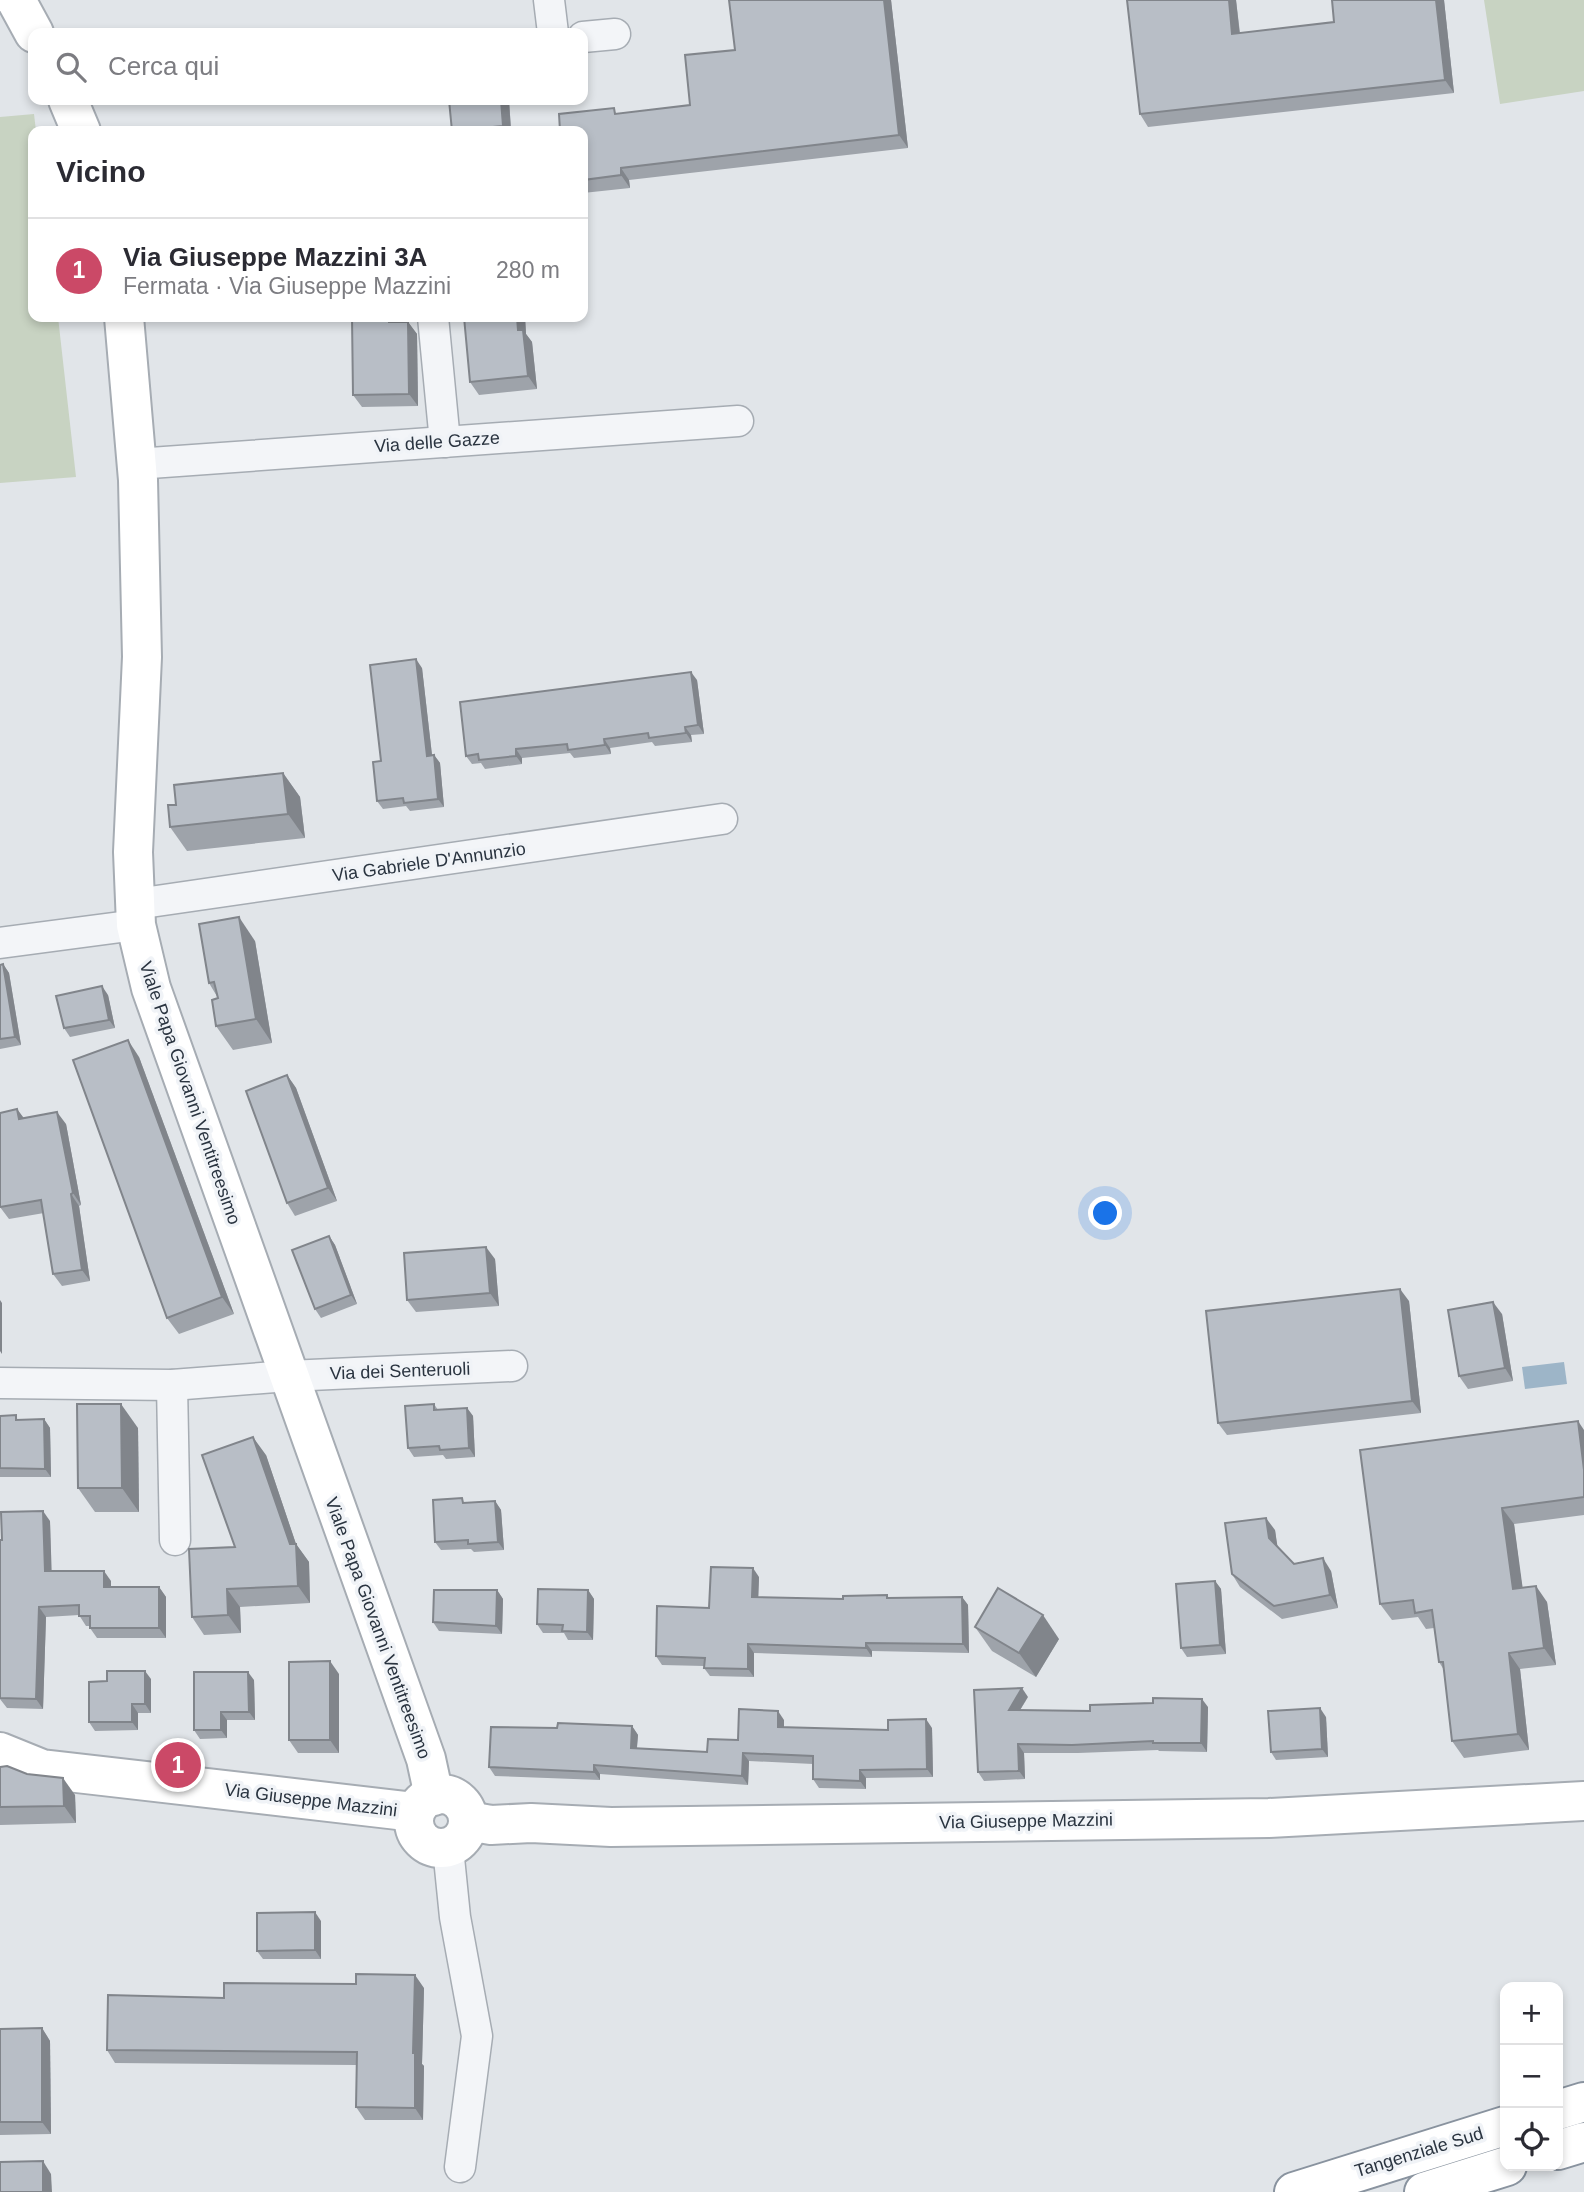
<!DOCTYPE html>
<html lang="it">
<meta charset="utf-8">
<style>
:root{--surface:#fff;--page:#f2f2f3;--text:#2b2b33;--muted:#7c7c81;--line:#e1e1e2;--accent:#cb4967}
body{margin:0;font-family:Arial,sans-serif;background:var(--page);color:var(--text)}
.controls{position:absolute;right:21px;bottom:21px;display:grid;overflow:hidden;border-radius:14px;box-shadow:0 4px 10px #0003}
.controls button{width:63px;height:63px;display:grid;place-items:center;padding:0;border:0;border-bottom:2px solid var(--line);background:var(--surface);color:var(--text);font:35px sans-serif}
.you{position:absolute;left:1106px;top:1214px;width:24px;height:24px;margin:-18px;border:5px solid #fff;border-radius:50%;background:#1a73e8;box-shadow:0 0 0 10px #1a73e833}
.badge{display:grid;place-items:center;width:46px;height:46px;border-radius:50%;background:var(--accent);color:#fff;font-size:23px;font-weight:700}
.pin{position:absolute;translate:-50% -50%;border:4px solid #fff;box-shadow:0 2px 7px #0006}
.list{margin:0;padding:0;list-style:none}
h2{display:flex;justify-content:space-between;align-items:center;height:91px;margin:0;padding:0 28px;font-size:30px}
h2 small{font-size:23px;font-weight:400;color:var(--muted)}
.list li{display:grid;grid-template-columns:46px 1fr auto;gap:21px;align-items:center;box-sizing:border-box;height:105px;padding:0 28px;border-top:2px solid var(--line)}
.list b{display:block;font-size:26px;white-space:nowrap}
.list p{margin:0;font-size:23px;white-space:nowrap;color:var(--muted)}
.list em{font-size:23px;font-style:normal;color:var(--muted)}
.icon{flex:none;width:38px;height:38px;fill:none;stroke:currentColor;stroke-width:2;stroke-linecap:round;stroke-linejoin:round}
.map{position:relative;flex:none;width:1584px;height:2192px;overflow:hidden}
.search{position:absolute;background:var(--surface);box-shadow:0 4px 10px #0003;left:28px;top:28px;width:560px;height:77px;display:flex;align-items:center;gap:18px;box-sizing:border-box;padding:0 24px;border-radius:14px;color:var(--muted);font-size:26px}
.panel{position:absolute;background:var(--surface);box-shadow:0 4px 10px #0003;left:28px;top:126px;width:560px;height:196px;border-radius:14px}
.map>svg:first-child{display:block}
.green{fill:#c8d3c2}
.water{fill:#9db5c8}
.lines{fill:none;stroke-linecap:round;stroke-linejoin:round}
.street-casing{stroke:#a6acb3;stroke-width:33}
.secondary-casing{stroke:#a6acb3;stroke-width:42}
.highway-casing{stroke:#89939f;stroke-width:42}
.street{stroke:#f3f5f8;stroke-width:30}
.secondary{stroke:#fff;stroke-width:38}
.highway{stroke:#fff;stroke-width:38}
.wall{fill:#9ea3aa}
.shaded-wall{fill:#81858b}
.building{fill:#b8bec6;stroke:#81858b;stroke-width:2}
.labels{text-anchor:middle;stroke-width:7;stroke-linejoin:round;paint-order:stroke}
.street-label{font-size:18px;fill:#2a3440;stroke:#f0f3f7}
</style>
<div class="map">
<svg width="1584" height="2192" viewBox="0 0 1584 2192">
<rect width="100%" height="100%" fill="#e1e5e9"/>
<g class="green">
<path d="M1484 0H1584V91L1500 104Z"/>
<path d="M34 114 36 131H33V317H58L76 477 0 483V117Z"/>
</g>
<path class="water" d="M1564 1362 1567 1384 1525 1389 1522 1367Z"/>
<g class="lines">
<defs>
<g id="street">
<path d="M549 0 553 33"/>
<path d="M583 37 615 34"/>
<path d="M433 317 445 442"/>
<path d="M136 464 738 421"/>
<path d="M136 904 722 819"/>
<path d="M0 943 136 925"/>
<path d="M0 1383 172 1385 288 1376 512 1366"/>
<path d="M172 1385 175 1540"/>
<path d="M448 1848 455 1917 477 2036 460 2167"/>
</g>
<g id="secondary">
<path d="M16 0 34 33"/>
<path d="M68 100 81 131"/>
<path d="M124 317 138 480 142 657 133 852 136 925 151 988 426 1759 434 1796"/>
<path d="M0 1752 42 1769 415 1812"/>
<circle cx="441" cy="1821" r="27"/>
<path d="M468 1821 491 1825 531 1823 611 1827 1269 1818 1584 1801"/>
</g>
<g id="highway">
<path d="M1558 2110 1584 2102"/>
<path d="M1558 2150 1584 2142"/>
<path d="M1294 2192 1505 2126"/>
<path d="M1424 2192 1507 2166"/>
</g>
</defs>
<use href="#street" class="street-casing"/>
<use href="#secondary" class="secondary-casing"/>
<use href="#highway" class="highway-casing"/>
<use href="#street" class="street"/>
<use href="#secondary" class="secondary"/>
<use href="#highway" class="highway"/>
</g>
<g class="wall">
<path d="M729 0H891L908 148 629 180 630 188 583 193V131L618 114 690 105 735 50Z"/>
<path d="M1127 0H1236L1240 33 1334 22 1444 0 1454 93 1148 127 1140 114Z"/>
<path d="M509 100 511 131H453Z"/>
<path d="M396 317 397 322H408L417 334 418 406 362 407 353 395Z"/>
<path d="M464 317H525L526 334 532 342 537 389 479 395 470 382Z"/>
<path d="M422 668 432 755H434L440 763 444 807 410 811 406 806 383 809 377 801 381 761Z"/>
<path d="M697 680 704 734 691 735 692 742 655 746 652 742 610 748 611 754 574 758 570 753 522 758V764L485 769 481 763 472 764 466 756Z"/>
<path d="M283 773 300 797 305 838 187 851 170 827 176 805Z"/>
<path d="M255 941 272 1043 233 1050 216 1026 218 998 209 983Z"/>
<path d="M3 964 9 973 21 1045 0 1049V965Z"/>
<path d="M108 995 115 1028 70 1037 64 1028Z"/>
<path d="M139 1057 234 1314 179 1334 167 1318Z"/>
<path d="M287 1075 296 1088 337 1201 295 1216 287 1203Z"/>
<path d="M17 1109 24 1119 66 1124 81 1205 79 1206 90 1281 62 1286 53 1274 44 1213 9 1219 0 1207Z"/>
<path d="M329 1236 335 1245 357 1304 321 1318 315 1309Z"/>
<path d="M495 1259 499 1306 416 1312 407 1300Z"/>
<path d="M1409 1301 1421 1413 1227 1435 1218 1423Z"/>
<path d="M1502 1314 1513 1381 1468 1389 1459 1376Z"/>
<path d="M434 1404 438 1410 467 1408 473 1416 475 1457 446 1459 443 1455 414 1457 408 1448Z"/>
<path d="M0 1416 18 1419H44L50 1428 51 1477H0Z"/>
<path d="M138 1428 139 1512H95L78 1488Z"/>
<path d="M1584 1430V1515L1514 1524 1522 1588 1547 1602 1556 1665 1520 1669 1529 1750 1464 1758 1452 1741 1444 1670 1439 1662 1434 1628 1426 1629 1418 1617 1392 1620 1380 1604Z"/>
<path d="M266 1455 296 1544 309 1562 310 1603 240 1607 241 1633 204 1635 192 1617 235 1547Z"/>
<path d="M495 1501 501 1510 504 1550 474 1552 471 1549 441 1550 435 1542 466 1503Z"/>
<path d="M50 1521 51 1571 111 1581V1587H159L166 1597V1638H97L90 1628V1626H86L79 1615 46 1617 43 1709 7 1708 0 1699V1540Z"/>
<path d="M1275 1530 1277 1546 1294 1564 1331 1571 1338 1608 1282 1619 1240 1587 1232 1574Z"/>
<path d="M759 1577 758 1597 843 1599 887 1595 889 1598 962 1597 968 1605 969 1653 872 1651V1657L754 1653V1677L710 1676 704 1668V1666L662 1665 656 1656 709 1608Z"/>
<path d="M1215 1581 1221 1589 1226 1654 1187 1657 1181 1648Z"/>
<path d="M497 1590 503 1599 502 1634 439 1631 433 1622Z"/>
<path d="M588 1590 594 1599 593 1640H568L564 1633H543L537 1624Z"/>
<path d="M975 1627 1059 1639 1036 1677 992 1651Z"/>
<path d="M339 1674V1753H298L289 1740Z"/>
<path d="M151 1679V1713H138V1730L95 1731 89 1722Z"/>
<path d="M254 1680 255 1720H227V1738L200 1739 194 1730Z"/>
<path d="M1028 1697 1020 1710 1090 1711 1208 1707 1207 1752 1159 1751 1158 1750 1078 1753H1024L1025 1779 984 1781 978 1772Z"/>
<path d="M1326 1717 1328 1757 1276 1760 1271 1752Z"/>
<path d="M784 1720V1727L888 1730 932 1728 933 1777 866 1778V1789L819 1788 813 1779V1764L749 1761 748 1785 600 1774V1780L495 1776 489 1767 557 1728 632 1726 638 1735 637 1748 707 1752 738 1740Z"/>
<path d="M0 1767 75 1795 76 1823 0 1825Z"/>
<path d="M321 1921V1959H263L257 1951Z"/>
<path d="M424 1988 422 2064 424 2066 423 2120H365L356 2107 357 2065 115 2063 107 2050 224 1998Z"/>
<path d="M42 2028 50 2041 51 2134 0 2135V2029Z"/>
</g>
<g class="shaded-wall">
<path d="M884 0H891L908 148 899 135Z"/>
<path d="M1229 0H1236L1241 46 1232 34Z"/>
<path d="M1436 0H1444L1454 93 1445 80Z"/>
<path d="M501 100H509L511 131H507L503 126Z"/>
<path d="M621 168 629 180 630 188 621 175Z"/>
<path d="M389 317H396L398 334 389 322Z"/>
<path d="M517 317H525L526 334 532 342 537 389 528 376 518 330Z"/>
<path d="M408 322 417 334 418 406 409 394Z"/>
<path d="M416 659 422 668 433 764 427 756Z"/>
<path d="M691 672 697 680 704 734 698 725Z"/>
<path d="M685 727 691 735 692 742 686 733Z"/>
<path d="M604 739 610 748 611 754 605 745Z"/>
<path d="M516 749 522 758V764L516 756Z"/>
<path d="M434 755 440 763 444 807 438 799Z"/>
<path d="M283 773 300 797 305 838 288 814Z"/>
<path d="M239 917 255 941 272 1043 256 1019Z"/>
<path d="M3 964 9 973 21 1045 15 1037Z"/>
<path d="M102 986 108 995 115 1028 109 1020Z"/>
<path d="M128 1040 139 1057 234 1314 222 1297Z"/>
<path d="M287 1075 296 1088 337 1201 328 1188Z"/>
<path d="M17 1109 26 1121 19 1119Z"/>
<path d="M57 1112 66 1124 81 1205 73 1193Z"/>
<path d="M71 1194 79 1206 90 1281 82 1270Z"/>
<path d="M329 1236 335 1245 357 1304 351 1295Z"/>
<path d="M486 1247 495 1259 499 1306 490 1293Z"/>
<path d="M1400 1289 1409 1301 1421 1413 1412 1401Z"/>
<path d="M0 1300 2 1303V1354L0 1351Z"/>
<path d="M1493 1302 1502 1314 1513 1381 1505 1368Z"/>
<path d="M121 1404 138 1428 139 1512 122 1488Z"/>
<path d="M467 1408 473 1416 475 1457 469 1448Z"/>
<path d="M44 1419 50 1428 51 1477 45 1469Z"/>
<path d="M1578 1421 1584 1430V1470Z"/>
<path d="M253 1437 266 1455 296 1544 309 1562 310 1603 298 1586 290 1544Z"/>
<path d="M495 1501 501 1510 504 1550 498 1542Z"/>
<path d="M1502 1508 1514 1524 1525 1605 1513 1589Z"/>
<path d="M43 1511 50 1521 52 1581 45 1571Z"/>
<path d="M1266 1518 1275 1530 1278 1550 1269 1538Z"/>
<path d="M1323 1558 1331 1571 1338 1608 1330 1595Z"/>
<path d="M753 1568 759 1577 758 1606 752 1597Z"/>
<path d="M104 1571 111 1581V1597L104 1587Z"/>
<path d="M1215 1581 1221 1589 1226 1654 1220 1645Z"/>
<path d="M1536 1586 1547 1602 1556 1665 1544 1648Z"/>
<path d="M159 1587 166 1597V1638L159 1628Z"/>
<path d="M227 1589 240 1607 241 1633 228 1615Z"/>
<path d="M497 1590 503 1599 502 1634 496 1626Z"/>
<path d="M588 1590 594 1599 593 1640 587 1632Z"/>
<path d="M962 1597 968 1605 969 1653 963 1644Z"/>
<path d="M39 1607 46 1617 43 1709 36 1699Z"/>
<path d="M1043 1615 1059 1639 1036 1677 1019 1653Z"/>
<path d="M866 1643 872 1651V1657L866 1648Z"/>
<path d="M748 1644 754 1653V1677L748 1669Z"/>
<path d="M1509 1653 1520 1669 1529 1750 1518 1734Z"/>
<path d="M330 1661 339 1674V1753L330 1740Z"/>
<path d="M145 1671 151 1679V1713L145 1704Z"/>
<path d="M248 1672 254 1680 255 1720 249 1712Z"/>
<path d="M1022 1688 1028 1697 1015 1718 1009 1710Z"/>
<path d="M1202 1699 1208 1707 1207 1752 1201 1743Z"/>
<path d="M132 1704 138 1713V1730L132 1722Z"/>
<path d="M1320 1708 1326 1717 1328 1757 1322 1749Z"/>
<path d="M778 1711 784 1720V1735L778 1727Z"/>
<path d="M221 1712 227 1720V1738L221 1730Z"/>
<path d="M926 1719 932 1728 933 1777 927 1769Z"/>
<path d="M632 1726 638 1735 636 1756 631 1748Z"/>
<path d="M1018 1744 1024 1753 1025 1779 1019 1771Z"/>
<path d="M743 1753 749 1761 748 1785 742 1776Z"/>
<path d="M594 1765 600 1774V1780L594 1772Z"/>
<path d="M860 1770 866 1778V1789L860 1781Z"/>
<path d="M63 1778 75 1795 76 1823 64 1806Z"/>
<path d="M315 1912 321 1921V1959L315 1950Z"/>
<path d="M415 1975 424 1988 422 2064 424 2066 423 2120 415 2108 413 2053Z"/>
<path d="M42 2028 50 2041 51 2134 42 2122Z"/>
<path d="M43 2161 51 2174 52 2192H43Z"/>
</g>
<g class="building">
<path d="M729 0H884L899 135 621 168V175L583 180V131H560L559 114 614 108 615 114 690 105 685 55 735 50Z"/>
<path d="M1127 0H1229L1232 34 1334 22 1332 0H1436L1445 80 1140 114Z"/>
<path d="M449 100H501L503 126 452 131Z"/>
<path d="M352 317H389V322H408L409 394 353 395Z"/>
<path d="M464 317H517L518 330H523L528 376 470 382Z"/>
<path d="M416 659 427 756 434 755 438 799 404 803 403 798 377 801 373 762 381 761 370 665Z"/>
<path d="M691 672 698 725 685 727 686 733 649 738 648 733 604 739 605 745 568 750 567 744 516 749V756L479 760 478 754 466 756 460 702Z"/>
<path d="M283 773 288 814 170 827 168 805H176L174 785Z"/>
<path d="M239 917 256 1019 216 1026 212 1000 218 998 214 982 209 983 199 924Z"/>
<path d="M3 964 15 1037 0 1039V965Z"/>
<path d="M102 986 109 1020 64 1028 56 996Z"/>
<path d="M128 1040 222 1297 167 1318 73 1060Z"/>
<path d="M287 1075 328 1188 287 1203 246 1091Z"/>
<path d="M17 1109 19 1119 57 1112 73 1193 71 1194 82 1270 53 1274 41 1200 0 1207V1113Z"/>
<path d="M329 1236 351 1295 315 1309 292 1250Z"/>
<path d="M486 1247 490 1293 407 1300 404 1253Z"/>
<path d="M1400 1289 1412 1401 1218 1423 1206 1311Z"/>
<path d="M1493 1302 1505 1368 1459 1376 1448 1310Z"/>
<path d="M77 1404H121L122 1488H78Z"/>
<path d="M434 1404V1410L467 1408 469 1448 440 1450 439 1446 408 1448 405 1406Z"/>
<path d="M16 1415V1420L44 1419 45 1469 0 1468V1416Z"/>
<path d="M1578 1421 1584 1470V1497L1502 1508 1513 1589 1536 1586 1544 1648 1509 1653 1518 1734 1452 1741 1443 1662H1439L1432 1610 1415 1613 1413 1600 1380 1604 1360 1450Z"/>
<path d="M253 1437 290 1544H296L298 1586 227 1589 228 1615 192 1617 189 1549 235 1547 202 1455Z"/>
<path d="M462 1498 463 1503 495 1501 498 1542 468 1544V1540L435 1542 433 1500Z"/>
<path d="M43 1511 45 1571H104V1587H159V1628H90V1616H79V1605L39 1607 36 1699 0 1698V1540H2L1 1512Z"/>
<path d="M1266 1518 1269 1538 1294 1564 1323 1558 1330 1595 1274 1606 1232 1574 1225 1523Z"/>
<path d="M711 1567 753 1568 752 1597 843 1599V1596L887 1595V1598L962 1597 963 1644 866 1643V1648L748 1644V1669L704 1668 705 1658 656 1656 657 1606 709 1608Z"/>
<path d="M1215 1581 1220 1645 1181 1648 1176 1584Z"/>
<path d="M998 1588 1043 1615 1019 1653 975 1627Z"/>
<path d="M538 1589 588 1590 587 1632 562 1631 563 1625 537 1624Z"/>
<path d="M434 1590H497L496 1626 433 1622Z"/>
<path d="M330 1661V1740H289V1662Z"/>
<path d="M107 1671H145V1704H132V1722H89V1682L107 1681Z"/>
<path d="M194 1672H248L249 1712H221V1730H194Z"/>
<path d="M1022 1688 1009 1710 1090 1711V1705L1153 1703V1698L1202 1699 1201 1743H1153V1741L1072 1745 1018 1744 1019 1771 978 1772 974 1690Z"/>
<path d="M1320 1708 1322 1749 1271 1752 1268 1711Z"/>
<path d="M739 1709 778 1711V1727L888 1730V1720L926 1719 927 1769 860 1770V1781L813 1779V1756L743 1753 742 1776 594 1765V1772L489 1767 491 1727 557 1728 558 1723 632 1726 631 1748 707 1752 708 1739 738 1740Z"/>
<path d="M7 1766 27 1774 63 1778 64 1806 0 1807V1767Z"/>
<path d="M315 1912V1950L257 1951V1913Z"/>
<path d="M356 1974 415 1975 413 2053H415V2108L356 2107 357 2052 107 2050 108 1995 224 1998V1983L356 1984Z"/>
<path d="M42 2028V2122H0V2029Z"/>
<path d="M43 2161V2192H0V2162Z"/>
</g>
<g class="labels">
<g class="street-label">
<text transform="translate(437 442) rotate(-4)" y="6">Via delle Gazze</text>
<text transform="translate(429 862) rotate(-8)" y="6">Via Gabriele D'Annunzio</text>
<text transform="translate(190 1093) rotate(71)" y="6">Viale Papa Giovanni Ventitreesimo</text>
<text transform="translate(400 1371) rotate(-2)" y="6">Via dei Senteruoli</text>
<text transform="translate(378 1628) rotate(70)" y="6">Viale Papa Giovanni Ventitreesimo</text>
<text transform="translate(311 1800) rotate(7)" y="6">Via Giuseppe Mazzini</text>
<text transform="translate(1026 1821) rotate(-1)" y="6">Via Giuseppe Mazzini</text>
<text transform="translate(1419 2152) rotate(-17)" y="6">Tangenziale Sud</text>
</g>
</g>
</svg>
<div class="controls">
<button>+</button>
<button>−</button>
<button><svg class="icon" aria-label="locate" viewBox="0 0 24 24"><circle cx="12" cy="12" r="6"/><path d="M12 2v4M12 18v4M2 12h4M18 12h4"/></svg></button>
</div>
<div class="you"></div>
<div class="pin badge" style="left:178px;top:1765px">1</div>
<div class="search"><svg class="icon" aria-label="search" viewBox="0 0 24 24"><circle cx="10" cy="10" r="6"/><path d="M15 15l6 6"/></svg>Cerca qui</div>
<section class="panel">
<h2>Vicino<small></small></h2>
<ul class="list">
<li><span class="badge">1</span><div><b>Via Giuseppe Mazzini 3A</b><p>Fermata · Via Giuseppe Mazzini</p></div><em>280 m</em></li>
</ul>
</section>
</div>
